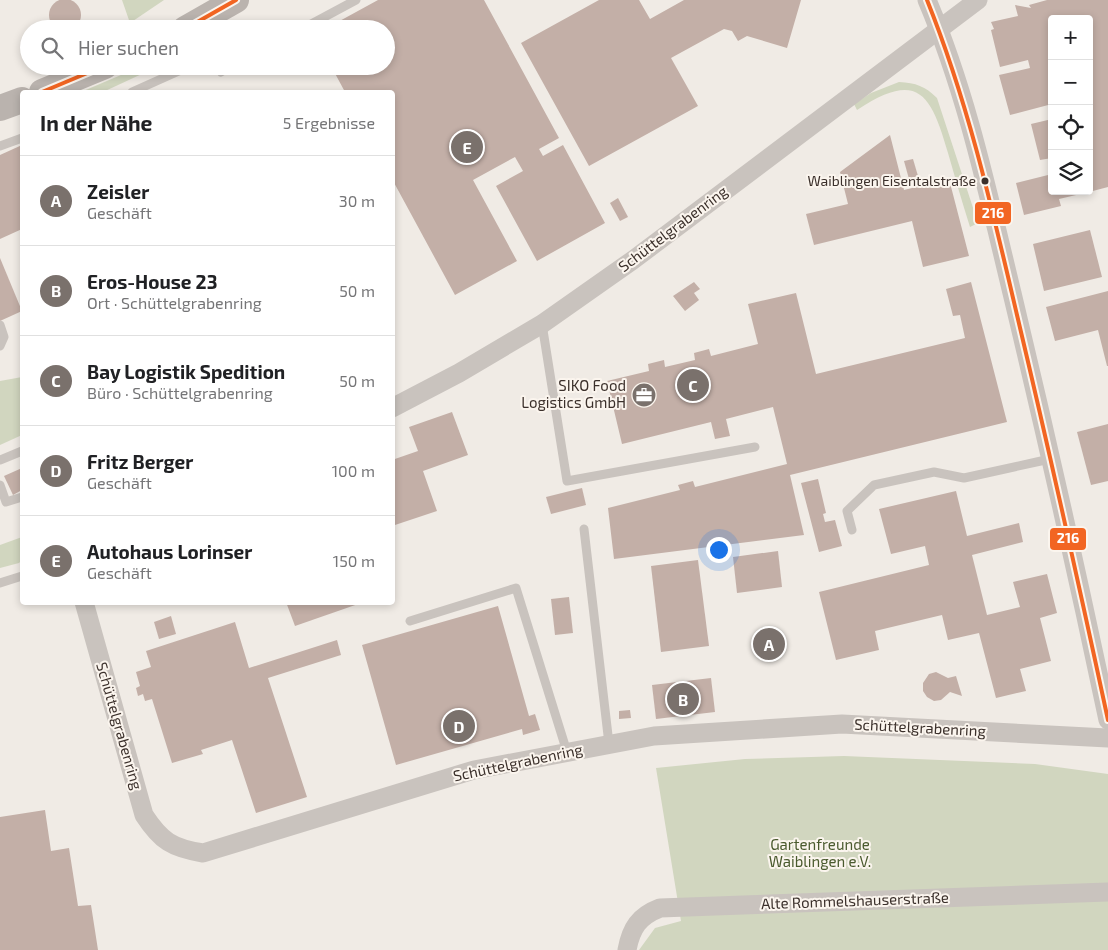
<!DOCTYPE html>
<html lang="de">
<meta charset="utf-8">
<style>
:root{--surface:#fff;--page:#f2f2f2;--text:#202124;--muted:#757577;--line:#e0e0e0;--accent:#7a716c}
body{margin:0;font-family:"Exo 2",sans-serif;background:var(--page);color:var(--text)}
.controls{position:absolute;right:15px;top:15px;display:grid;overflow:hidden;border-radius:5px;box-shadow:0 2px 8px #0003}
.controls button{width:45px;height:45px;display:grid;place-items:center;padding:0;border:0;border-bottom:1px solid var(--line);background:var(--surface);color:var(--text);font:25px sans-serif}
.you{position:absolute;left:718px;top:549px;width:18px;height:18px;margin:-12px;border:4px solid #fff;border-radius:50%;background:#1a73e8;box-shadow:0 0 0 8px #1a73e833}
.badge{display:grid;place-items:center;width:32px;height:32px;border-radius:50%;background:var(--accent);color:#fff;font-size:16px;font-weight:700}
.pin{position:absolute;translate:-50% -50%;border:2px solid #fff;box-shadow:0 1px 5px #0006}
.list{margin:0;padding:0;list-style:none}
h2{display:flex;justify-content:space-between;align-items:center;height:65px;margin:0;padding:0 20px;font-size:21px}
h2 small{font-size:16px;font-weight:400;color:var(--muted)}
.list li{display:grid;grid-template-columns:32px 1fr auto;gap:15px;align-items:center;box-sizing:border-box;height:90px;padding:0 20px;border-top:1px solid var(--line)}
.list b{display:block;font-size:19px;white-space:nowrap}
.list p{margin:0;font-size:16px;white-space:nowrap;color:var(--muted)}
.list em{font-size:16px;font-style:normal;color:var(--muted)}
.icon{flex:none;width:28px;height:28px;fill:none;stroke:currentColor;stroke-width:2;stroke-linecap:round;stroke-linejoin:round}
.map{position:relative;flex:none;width:1108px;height:950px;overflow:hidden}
.search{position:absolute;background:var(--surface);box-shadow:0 2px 8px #0003;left:20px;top:20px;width:375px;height:55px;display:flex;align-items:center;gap:12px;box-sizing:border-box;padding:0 18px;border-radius:28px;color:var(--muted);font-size:19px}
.panel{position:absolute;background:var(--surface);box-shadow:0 2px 8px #0003;left:20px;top:90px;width:375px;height:515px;border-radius:5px}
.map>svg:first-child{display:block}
.green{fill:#d1d6bf}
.building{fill:#c3afa7}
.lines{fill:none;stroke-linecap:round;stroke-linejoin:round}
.lane{stroke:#c9c3be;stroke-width:9}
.street{stroke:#c9c3be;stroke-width:19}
.secondary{stroke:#bab3ae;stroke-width:26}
.bus-1-casing{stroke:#fbf5ee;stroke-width:8}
.bus-1{stroke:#f26522;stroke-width:4}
.bus-dot{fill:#3b302b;stroke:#fbf5ee;stroke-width:2}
.labels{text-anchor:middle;stroke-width:4;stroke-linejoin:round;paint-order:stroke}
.bus-label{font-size:14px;fill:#3b302b;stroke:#fbf5ee;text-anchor:end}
.street-label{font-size:15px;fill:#3b302b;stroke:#fbf5ee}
.poi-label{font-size:15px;fill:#3b302b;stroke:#fbf5ee;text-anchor:end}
.park-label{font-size:15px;fill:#4a5a2e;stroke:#fbf5ee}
.line-badge{stroke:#fbf5ee;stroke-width:2}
.badge-label{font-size:14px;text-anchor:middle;font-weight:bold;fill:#fff}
</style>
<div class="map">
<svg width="1108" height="950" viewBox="0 0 1108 950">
<rect width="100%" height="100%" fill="#f0ebe5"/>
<g class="green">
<path d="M122 0H164L130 23Z"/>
<path d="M142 66H159L103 92H81Z"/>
<path d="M899 82C916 83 925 86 937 98L978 223 970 227C962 202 955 177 948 153 931 95 919 69 857 110L854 104 871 93Z"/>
<path d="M22 377V435L0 445V381Z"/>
<path d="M22 537V560L19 563 0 568V545Z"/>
<path d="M844 756 1035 764 1108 774V950H639L655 928 681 921 656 768 745 759Z"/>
</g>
<g class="building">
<circle cx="65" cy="15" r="16"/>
<path d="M378 0H484L559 138 539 149 543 156 563 145 605 223 537 261 496 186 523 171 515 157 473 180 517 261 455 295 392 179V92H345L331 66H386V29H325Z"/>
<path d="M599 0H639L650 19 684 0H801L787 48 747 36 738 41 732 31 724 29 671 58 698 106 589 166 521 43Z"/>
<path d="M1047 0H1108V187L1089 192V19H1052V104L1010 115 999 75 1030 68 1028 60 1000 67 991 30 994 29 991 22 1018 16 1015 5 1031 8 1029 5Z"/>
<path d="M1052 119V158L1040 160 1031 124Z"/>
<path d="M890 135 904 190 949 179 969 256 923 267 912 221 814 245 806 214 848 204 840 172Z"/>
<path d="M22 145V229L0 239V155Z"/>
<path d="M913 159 918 176 909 179 904 161Z"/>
<path d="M1052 174V191L1089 192 1059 199 1061 206 1024 215 1016 183Z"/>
<path d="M618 198 628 217 620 221 610 203Z"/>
<path d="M1090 230 1102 277 1044 291 1033 244Z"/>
<path d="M0 258 22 311 0 321Z"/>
<path d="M694 282 700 289 694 293 699 300 685 311 673 296Z"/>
<path d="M971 282 1007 422 790 475 804 535 614 559 608 508 680 490 678 485 693 481 695 487 787 464 773 407 726 419 730 436 715 439 711 422 622 444 607 381 649 371 648 364 664 360 665 367 695 360 694 353 709 349 711 356 758 344 748 304 796 293 816 374 965 338 960 315 953 316 946 289Z"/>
<path d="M1108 291V366H1107L1098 330 1055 341 1046 307Z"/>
<path d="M452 412 468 455 423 471 437 511 392 526V460L418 451 409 427Z"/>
<path d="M1108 424V481L1091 485 1077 432Z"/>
<path d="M22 468V490L13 495 4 476Z"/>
<path d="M818 479 826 513 823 514 825 522 835 520 842 546 819 552 801 483Z"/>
<path d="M582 488 586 505 551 514 546 497Z"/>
<path d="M956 491 967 536 1019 523 1023 542 972 555 987 615 1020 607 1013 582 1047 574 1057 613 1040 618 1051 661 1020 669 1026 691 996 698 979 633 948 640 942 615 875 631 879 650 836 660 819 592 929 565 925 546 891 554 879 509Z"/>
<path d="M778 551 782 587 737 593 733 557Z"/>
<path d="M698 560 709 646 661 652 651 566Z"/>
<path d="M569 597 573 633 555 635 551 599Z"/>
<path d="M286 602H361V603L295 626Z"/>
<path d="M498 606 529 716 535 714 540 730 523 735 522 729 396 765 362 645Z"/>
<path d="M171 616 176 634 159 639 154 622Z"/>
<path d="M235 622 249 668 337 640 341 655 268 678 307 797 256 813 232 740 201 750 203 754 172 763 152 699 145 701 143 694 138 696 136 688 140 686 136 672 151 667 146 651Z"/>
<path d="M936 672 948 678 956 676 962 696 950 692 941 700 934 701 927 697 923 691V683L929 674Z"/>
<path d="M711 678 715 712 656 719 652 685Z"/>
<path d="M630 710 631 718 619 719V711Z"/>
<path d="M45 810 51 851 69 848 78 906 91 905 98 950H0V817Z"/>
</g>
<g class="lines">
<g class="lane">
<path d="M302 29 356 0"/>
<path d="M217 66 221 72 231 66"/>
<path d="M132 92 190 66"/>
<path d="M0 146 22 138"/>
<path d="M542 324 567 481 755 447"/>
<path d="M0 325 4 337 0 346"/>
<path d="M0 460 22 451"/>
<path d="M0 485 6 502 22 497"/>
<path d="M584 529 609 744"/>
<path d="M852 530 847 511 874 485 934 472 964 478 1050 459"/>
<path d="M0 583 22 576"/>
<path d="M410 621 516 588 567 752"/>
</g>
<g class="street">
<path d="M927 0C967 94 988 194 1012 293 1046 435 1078 577 1108 720"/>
<path d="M392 408 459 373 542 324 633 260 978 0"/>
<path d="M84 602 144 815C161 841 172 848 203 853L474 770 654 736 842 724 1108 738"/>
<path d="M627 950C631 928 639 916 660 908L1108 892"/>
</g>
<g class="secondary">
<path d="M185 29 236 0"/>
<path d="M42 92 105 66"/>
<path d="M0 108 22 100"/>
</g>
<defs>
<g id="bus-1">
<path d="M927 0C968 102 992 208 1017 315 1049 450 1079 585 1108 720"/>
<path d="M185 29 236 0"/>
<path d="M42 92 104 66"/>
</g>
</defs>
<use href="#bus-1" class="bus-1-casing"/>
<use href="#bus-1" class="bus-1"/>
</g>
<defs>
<symbol id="office-disc" viewBox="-11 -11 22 22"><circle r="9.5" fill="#7a716c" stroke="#fbf5ee"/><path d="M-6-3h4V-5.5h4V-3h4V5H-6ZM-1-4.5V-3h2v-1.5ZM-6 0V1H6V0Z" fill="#fff"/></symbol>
</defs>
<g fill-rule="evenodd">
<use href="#office-disc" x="630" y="381" width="28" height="28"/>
</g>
<circle class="bus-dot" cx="985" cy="181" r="4.5"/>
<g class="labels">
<g class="bus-label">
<text x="976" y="186">Waiblingen Eisentalstraße</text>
</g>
<g class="street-label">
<text transform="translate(673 229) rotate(-37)" y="5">Schüttelgrabenring</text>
<text transform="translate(119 726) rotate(74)" y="5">Schüttelgrabenring</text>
<text transform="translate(920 728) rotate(3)" y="5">Schüttelgrabenring</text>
<text transform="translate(518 763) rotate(-12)" y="5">Schüttelgrabenring</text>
<text transform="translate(855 901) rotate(-2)" y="5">Alte Rommelshauserstraße</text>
</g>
<g class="poi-label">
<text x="626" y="391">SIKO Food<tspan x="626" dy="17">Logistics GmbH</tspan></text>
</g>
<g class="park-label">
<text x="820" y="850">Gartenfreunde<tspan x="820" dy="17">Waiblingen e.V.</tspan></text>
</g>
</g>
<g class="line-badge">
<rect x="974" y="201" width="38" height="24" rx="5" fill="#f26522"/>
<rect x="1049" y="527" width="38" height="24" rx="5" fill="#f26522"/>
</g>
<g class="badge-label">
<text x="993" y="218">216</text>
<text x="1068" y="543">216</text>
</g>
</svg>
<div class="controls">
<button>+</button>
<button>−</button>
<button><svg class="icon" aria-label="locate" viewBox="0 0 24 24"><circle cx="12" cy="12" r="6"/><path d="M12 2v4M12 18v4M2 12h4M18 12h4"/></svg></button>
<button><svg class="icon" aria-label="layers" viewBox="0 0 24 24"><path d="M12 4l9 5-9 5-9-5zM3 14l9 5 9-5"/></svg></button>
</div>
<div class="you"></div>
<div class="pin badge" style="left:769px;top:644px">A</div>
<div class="pin badge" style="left:683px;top:699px">B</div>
<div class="pin badge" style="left:693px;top:385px">C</div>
<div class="pin badge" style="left:459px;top:726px">D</div>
<div class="pin badge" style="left:467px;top:147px">E</div>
<div class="search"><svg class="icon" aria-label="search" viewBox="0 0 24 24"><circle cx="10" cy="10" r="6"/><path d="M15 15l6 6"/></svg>Hier suchen</div>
<section class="panel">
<h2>In der Nähe<small>5 Ergebnisse</small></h2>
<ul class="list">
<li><span class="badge">A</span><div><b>Zeisler</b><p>Geschäft</p></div><em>30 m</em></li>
<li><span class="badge">B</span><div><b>Eros-House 23</b><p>Ort · Schüttelgrabenring</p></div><em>50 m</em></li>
<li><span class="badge">C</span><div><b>Bay Logistik Spedition</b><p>Büro · Schüttelgrabenring</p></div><em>50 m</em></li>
<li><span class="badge">D</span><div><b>Fritz Berger</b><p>Geschäft</p></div><em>100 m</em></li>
<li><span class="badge">E</span><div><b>Autohaus Lorinser</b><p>Geschäft</p></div><em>150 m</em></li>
</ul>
</section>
</div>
